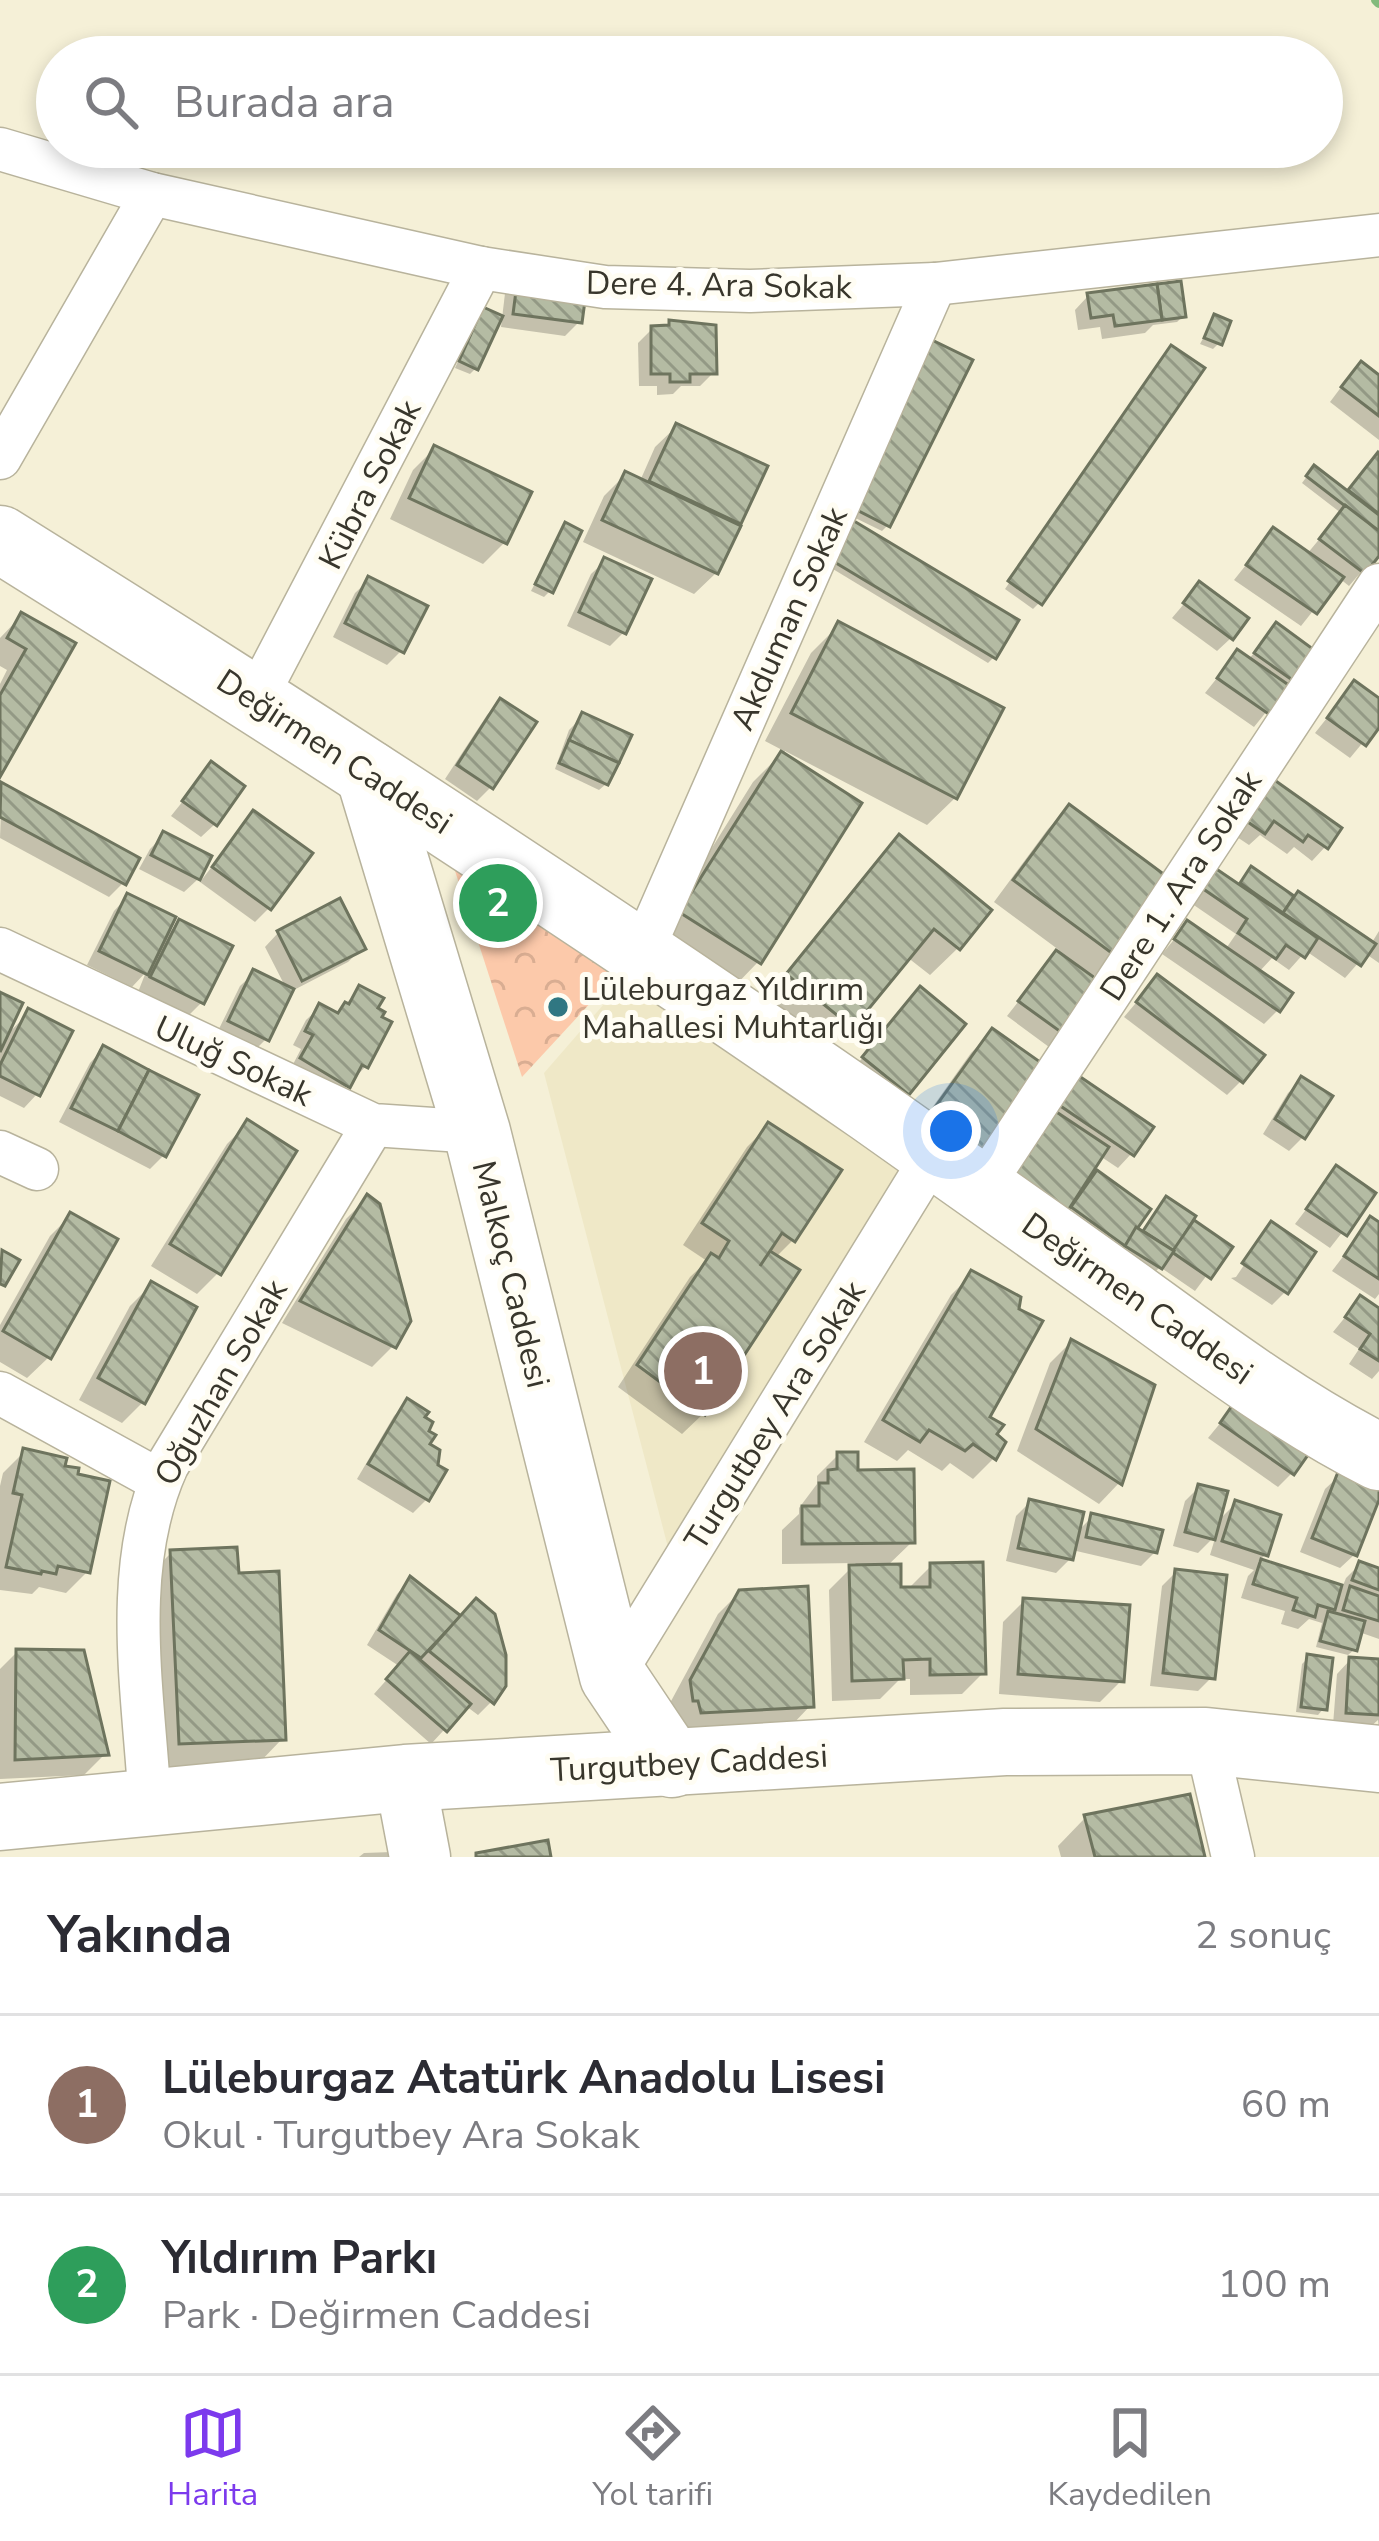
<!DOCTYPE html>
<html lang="tr">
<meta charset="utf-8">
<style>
:root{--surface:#fff;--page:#f2f2f3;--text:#2b2b33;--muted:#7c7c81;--line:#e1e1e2;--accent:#7c3aed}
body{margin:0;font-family:"Nunito Sans",sans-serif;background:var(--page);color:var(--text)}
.you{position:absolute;left:951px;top:1131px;width:42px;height:42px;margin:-30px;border:9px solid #fff;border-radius:50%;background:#1a73e8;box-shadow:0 0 0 18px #1a73e833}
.badge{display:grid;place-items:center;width:78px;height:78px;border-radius:50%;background:var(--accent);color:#fff;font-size:39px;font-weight:700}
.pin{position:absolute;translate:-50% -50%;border:6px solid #fff;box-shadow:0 3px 12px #0006}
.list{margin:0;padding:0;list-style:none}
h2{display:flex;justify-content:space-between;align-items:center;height:156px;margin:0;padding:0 48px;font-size:51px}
h2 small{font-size:39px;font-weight:400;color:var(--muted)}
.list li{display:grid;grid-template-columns:78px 1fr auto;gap:36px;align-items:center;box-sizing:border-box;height:180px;padding:0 48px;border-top:3px solid var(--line)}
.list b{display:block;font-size:45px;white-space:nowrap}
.list p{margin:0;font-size:39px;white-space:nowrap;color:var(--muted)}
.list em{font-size:39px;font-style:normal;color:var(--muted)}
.icon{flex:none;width:66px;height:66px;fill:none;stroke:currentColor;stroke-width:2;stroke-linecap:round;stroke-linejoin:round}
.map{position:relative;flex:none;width:1379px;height:1857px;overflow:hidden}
.search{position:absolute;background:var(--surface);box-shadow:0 6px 18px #0003;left:36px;right:36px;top:36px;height:132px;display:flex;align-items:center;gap:30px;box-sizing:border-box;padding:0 42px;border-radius:66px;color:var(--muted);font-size:45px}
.sheet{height:516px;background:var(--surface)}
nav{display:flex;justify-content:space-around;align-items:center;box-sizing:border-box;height:168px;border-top:3px solid var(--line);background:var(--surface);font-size:33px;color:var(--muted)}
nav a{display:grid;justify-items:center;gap:6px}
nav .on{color:var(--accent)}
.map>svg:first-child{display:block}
.built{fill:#efe8c7}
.park{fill:url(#park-crowns)}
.shadow{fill:#0003}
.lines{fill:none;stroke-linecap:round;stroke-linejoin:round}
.stream{stroke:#83ba7c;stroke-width:10}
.building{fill:url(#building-back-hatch);stroke:#6e745e;stroke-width:3}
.street-casing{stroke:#b8b39c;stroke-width:45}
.secondary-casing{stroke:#b8b39c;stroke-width:63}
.primary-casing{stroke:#b8b39c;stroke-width:69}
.street{stroke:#fff;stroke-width:42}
.secondary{stroke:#fff;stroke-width:60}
.primary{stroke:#fff;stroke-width:66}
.poi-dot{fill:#307782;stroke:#fffdf3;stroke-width:4.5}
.labels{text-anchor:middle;stroke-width:10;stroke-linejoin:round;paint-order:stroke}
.street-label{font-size:33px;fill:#38362c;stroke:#fffdf3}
.poi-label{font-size:33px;fill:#38362c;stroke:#fffdf3;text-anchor:start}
</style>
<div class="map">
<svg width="1379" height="1857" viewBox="0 0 1379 1857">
<defs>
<pattern id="park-crowns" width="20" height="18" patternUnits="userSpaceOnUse" patternTransform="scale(3)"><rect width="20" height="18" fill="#fcc9aa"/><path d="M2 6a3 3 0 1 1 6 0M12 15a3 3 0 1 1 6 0" fill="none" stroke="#d9ad92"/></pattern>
<pattern id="building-back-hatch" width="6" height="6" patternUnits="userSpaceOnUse" patternTransform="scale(3)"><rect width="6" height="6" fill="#b4bba3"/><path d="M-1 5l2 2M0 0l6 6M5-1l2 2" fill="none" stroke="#939985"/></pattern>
</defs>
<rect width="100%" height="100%" fill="#f5f0d7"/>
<path class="built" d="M637 966 899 1141 901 1188 670 1555 544 1073Z"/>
<path class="park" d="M443 834 619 972 522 1077Z"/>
<g class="shadow">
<path d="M506 285 579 322 565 336 501 327Z"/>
<path d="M1088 296 1183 316 1177 322 1153 325 1145 333 1102 339 1100 327 1078 330 1075 310Z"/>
<path d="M478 317 476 368 470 374 455 368Z"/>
<path d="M1214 318 1219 343 1213 349 1200 344Z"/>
<path d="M670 323 714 372 700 386H681L673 394 657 395V386H639L638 343 652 329 665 328Z"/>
<path d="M925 349 888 525 882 531 843 512Z"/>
<path d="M1166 355 1039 603 1033 609 1005 589Z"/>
<path d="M1348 378H1379V440L1330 402Z"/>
<path d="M677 426 764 467 716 573 694 594 583 542 604 496 626 474 640 481 655 447Z"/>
<path d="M434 449 504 543 483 564 390 519 413 470Z"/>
<path d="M1379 456V551L1349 586 1339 578 1301 626 1234 580 1273 531 1307 554 1341 513 1302 483 1308 475 1346 494Z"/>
<path d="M565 526 550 591 544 597 531 591Z"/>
<path d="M844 528 994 657 988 663 823 563Z"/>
<path d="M605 561 624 632 610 646 567 626 591 574Z"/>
<path d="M369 580 401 651 387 665 333 637 355 593Z"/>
<path d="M1200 585 1231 638 1217 651 1172 618Z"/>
<path d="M22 615 72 644 0 771V684L7 670 0 666V638Z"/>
<path d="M839 625 955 798 927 825 785 751 782 755 858 804 758 962 731 990 654 941 753 782 784 751 765 741 811 653Z"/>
<path d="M1277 626 1292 680 1254 727 1205 693 1237 653 1248 660Z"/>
<path d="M1354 684 1379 702V723L1350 758 1315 733Z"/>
<path d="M500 702 491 787 477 801 445 779 487 715Z"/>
<path d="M583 716 606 784 599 790 555 769 569 730Z"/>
<path d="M212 765 215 824 201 837 171 816Z"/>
<path d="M2 786 123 883 109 897 0 838Z"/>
<path d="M1260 797 1325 847 1312 861 1294 847 1287 854 1260 835 1249 845 1234 835Z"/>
<path d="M1069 808 1115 955 1091 979 1062 1033 1049 1047 1007 1016 1059 950 994 902 1048 829Z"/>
<path d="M253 814 269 908 255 922 200 882Z"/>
<path d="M164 835 208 858 197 880 184 892 139 869 150 849Z"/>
<path d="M899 838 958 948 930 975 907 957 824 1054 761 1003 872 866Z"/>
<path d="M1251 870 1371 944 1379 931V963L1366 954 1345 978 1306 951 1289 970 1272 958 1258 973 1278 1010 1264 1024 1162 954 1187 924 1225 950 1236 934 1188 901 1199 884 1238 887Z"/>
<path d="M127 897 164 938 179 922 202 1002 188 1016 138 992 146 972 132 987 87 965 114 911Z"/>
<path d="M278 933 362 948 348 962 288 993 266 1039 252 1053 216 1035 240 986 254 973 286 988 265 947Z"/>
<path d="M1157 978 1241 1081 1227 1095 1124 1017Z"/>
<path d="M360 988 374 1010 366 1066 334 1100 289 1072 301 1049 293 1045 306 1020 320 1007 336 1015Z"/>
<path d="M0 995 6 1036 29 1012 37 1094 24 1108 0 1096Z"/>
<path d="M906 1004V1093L893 1106 851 1072Z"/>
<path d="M992 1032 1046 1070 912 1136 971 1053Z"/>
<path d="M103 1049 164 1155 150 1169 59 1122 90 1063Z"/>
<path d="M1302 1080 1303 1137 1289 1151 1263 1134 1288 1093Z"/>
<path d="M1066 1094 1131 1154 1118 1168 1100 1156 1091 1170 1147 1209 1133 1229 1140 1233 1166 1200 1228 1247 1195 1291 1160 1267 1154 1273 999 1194Z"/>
<path d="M248 1123 218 1273 197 1294 151 1266 227 1144Z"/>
<path d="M768 1126 793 1240 775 1258 796 1271 703 1414 682 1434 618 1387 690 1277 707 1261 683 1245 747 1147Z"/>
<path d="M1337 1169 1372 1194 1330 1248 1295 1224Z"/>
<path d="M367 1198 393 1346 372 1367 282 1323 346 1219Z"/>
<path d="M71 1215 49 1357 27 1378 0 1362V1325L50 1236Z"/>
<path d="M1371 1220 1379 1225V1294L1375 1299 1332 1271Z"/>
<path d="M1271 1225 1285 1292 1272 1305 1231 1278 1236 1277Z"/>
<path d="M972 1274 1015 1311 986 1418 993 1434 994 1458 973 1479 950 1463 942 1471 908 1450 897 1461 864 1442 951 1295Z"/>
<path d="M151 1285 143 1402 122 1423 79 1400 130 1306Z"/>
<path d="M1360 1299 1379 1312V1371L1372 1379 1349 1364 1359 1349 1333 1332Z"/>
<path d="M1071 1342 1119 1483 1099 1504 1017 1451 1050 1363Z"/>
<path d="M408 1402 426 1445 427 1499 413 1513 357 1479 394 1416Z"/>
<path d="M1236 1404 1292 1473 1278 1487 1208 1438Z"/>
<path d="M24 1452 87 1572 66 1593 39 1587 32 1594 0 1590V1486L3 1473Z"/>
<path d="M838 1455 912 1542 886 1567 898 1590 910 1587 931 1566 983 1673 962 1694 910 1695V1679H900L880 1699 832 1701 829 1590 856 1563 782 1564V1530L799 1514V1508L817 1484V1476Z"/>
<path d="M1339 1476 1379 1492 1354 1555 1340 1568 1300 1552 1325 1489Z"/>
<path d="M1199 1487 1217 1522 1236 1503 1265 1555 1258 1562 1342 1588 1346 1578 1360 1564 1379 1571V1639L1359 1632 1355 1649 1348 1655 1316 1647 1322 1623 1309 1619 1298 1629 1281 1624 1285 1611 1241 1598 1248 1576 1254 1570 1210 1555 1216 1535 1198 1553 1173 1546 1185 1501Z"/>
<path d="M1030 1502 1076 1533 1092 1517 1155 1552 1141 1566 1072 1550 1070 1559 1056 1573 1006 1561 1016 1516Z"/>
<path d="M171 1553 236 1576 283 1738 256 1766 152 1770 143 1581Z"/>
<path d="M1176 1572 1212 1677 1198 1691 1150 1686 1162 1586Z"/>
<path d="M410 1580 460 1618 491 1702 478 1715 466 1706 431 1744 374 1694 399 1666 367 1645 397 1594Z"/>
<path d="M740 1592 811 1705 790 1727 680 1733 670 1703 718 1614Z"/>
<path d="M1024 1601 1121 1681 1100 1702 999 1694 1003 1622Z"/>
<path d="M17 1652 105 1754 84 1775 0 1779V1669Z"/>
<path d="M1308 1658 1324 1708 1318 1715 1296 1712 1302 1664Z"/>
<path d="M1350 1660 1379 1662V1731L1378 1720 1369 1728 1333 1725 1337 1674Z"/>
<path d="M1085 1818 1202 1857H1061L1058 1846Z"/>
<path d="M392 1852V1857H359L364 1853Z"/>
</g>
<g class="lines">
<path class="stream" d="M1376 0 1379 3"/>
</g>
<g class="building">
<path d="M519 268 588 278 582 323 513 314Z"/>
<path d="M1181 281 1186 317 1162 320 1157 284Z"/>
<path d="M1157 284 1162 320 1115 326 1113 315 1091 318 1087 293Z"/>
<path d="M483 307 503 316 478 370 459 361Z"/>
<path d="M1214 314 1231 321 1222 345 1204 338Z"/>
<path d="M669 320 716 325 717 374H690V382H670V374H651V326L669 325Z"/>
<path d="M930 339 973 360 890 527 847 505Z"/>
<path d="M1171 345 1205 368 1042 605 1008 581Z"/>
<path d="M1361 361 1379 375V416L1341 387Z"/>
<path d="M676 423 768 466 741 524 649 481Z"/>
<path d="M434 445 532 492 507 544 409 498Z"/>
<path d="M1378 452 1379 453V514L1348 490Z"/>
<path d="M1314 465 1379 515V532L1306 476Z"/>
<path d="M625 471 741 526 718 574 602 520Z"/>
<path d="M1345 505 1379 531V556L1365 574 1319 539Z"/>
<path d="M849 518 1019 620 996 659 826 557Z"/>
<path d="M565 522 582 531 553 593 535 584Z"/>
<path d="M1273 527 1344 577 1317 614 1246 565Z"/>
<path d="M604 557 652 579 626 634 579 612Z"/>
<path d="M368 576 428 606 404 653 345 623Z"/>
<path d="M1199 581 1249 618 1233 640 1183 603Z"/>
<path d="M21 612 76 643 0 777V695L26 649 7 638Z"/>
<path d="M838 621 1004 708 957 799 791 713Z"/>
<path d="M1276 622 1317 652 1295 682 1254 653Z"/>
<path d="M1237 649 1290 686 1270 715 1217 678Z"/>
<path d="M1354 680 1379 698V728L1366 746 1327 718Z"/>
<path d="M500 698 537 722 493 789 457 765Z"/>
<path d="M582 712 632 735 619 763 569 740Z"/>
<path d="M569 740 619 763 608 785 559 763Z"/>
<path d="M781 751 862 803 761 964 679 912Z"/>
<path d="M211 761 245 786 217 826 182 801Z"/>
<path d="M1273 779 1342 828 1328 849 1308 835 1303 842 1274 821 1265 834 1245 820Z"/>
<path d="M1 782 140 858 126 885 0 817Z"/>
<path d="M1069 804 1173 881 1117 957 1013 880Z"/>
<path d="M253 810 313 853 271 910 212 867Z"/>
<path d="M163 831 212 856 200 880 151 855Z"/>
<path d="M899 834 992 910 960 950 934 929 853 1028 786 974Z"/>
<path d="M1212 866 1318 938 1305 958 1286 945 1276 959 1238 933 1247 919 1199 886Z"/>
<path d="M1251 866 1294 896 1283 913 1240 883Z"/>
<path d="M1298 891 1376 944 1361 966 1283 913Z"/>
<path d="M127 893 176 917 148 975 99 951Z"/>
<path d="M340 898 366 949 302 981 277 931Z"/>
<path d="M179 919 233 946 204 1004 150 977Z"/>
<path d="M1187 920 1293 993 1280 1012 1174 939Z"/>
<path d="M1056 950 1102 983 1065 1035 1018 1001Z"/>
<path d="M253 969 294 989 269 1041 228 1021Z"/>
<path d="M1157 974 1265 1055 1243 1083 1136 1002Z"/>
<path d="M359 985 384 998 378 1008 385 1012 382 1017 392 1022 368 1068 362 1065 350 1088 300 1058 313 1035 305 1031 319 1003 338 1013 345 1002 349 1004Z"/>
<path d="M920 986 966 1024 909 1095 862 1057Z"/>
<path d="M0 992 23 1003 0 1052Z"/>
<path d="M28 1008 73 1031 40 1096 0 1076V1065Z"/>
<path d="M992 1028 1050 1069 989 1154 931 1113Z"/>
<path d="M103 1045 149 1070 118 1131 71 1108Z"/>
<path d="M149 1070 199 1095 166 1157 118 1131Z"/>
<path d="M1079 1076 1154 1127 1134 1156 1059 1105Z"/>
<path d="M1301 1076 1333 1096 1305 1139 1275 1119Z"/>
<path d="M1055 1111 1109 1147 1065 1215 1010 1179Z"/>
<path d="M247 1119 297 1151 221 1275 170 1244Z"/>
<path d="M768 1122 842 1170 795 1242 782 1233 760 1266 770 1251 800 1270 705 1415 637 1365 711 1253 719 1258 729 1241 702 1223Z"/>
<path d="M1336 1165 1376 1193 1347 1236 1306 1209Z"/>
<path d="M1097 1170 1151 1209 1125 1246 1071 1207Z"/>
<path d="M367 1194 380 1204 411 1321 396 1348 300 1301Z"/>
<path d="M1166 1196 1196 1216 1174 1251 1143 1231Z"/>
<path d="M70 1212 118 1239 51 1359 3 1331Z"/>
<path d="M1370 1216 1379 1222V1279L1344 1256Z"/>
<path d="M1194 1220 1233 1247 1211 1279 1172 1252Z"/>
<path d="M1271 1221 1316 1252 1288 1294 1242 1263Z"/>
<path d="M1136 1227 1174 1251 1162 1269 1125 1246Z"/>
<path d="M2 1250 20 1260 5 1286 0 1284Z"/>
<path d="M971 1270 1021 1297 1019 1309 1043 1321 990 1417 1004 1425 997 1434 1006 1442 996 1460 973 1444 965 1451 929 1430 920 1442 883 1420Z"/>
<path d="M151 1281 197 1307 145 1404 98 1378Z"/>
<path d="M1360 1295 1379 1308V1361L1360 1349 1370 1334 1345 1317Z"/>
<path d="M1071 1339 1155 1385 1122 1485 1036 1429Z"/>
<path d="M407 1398 429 1412 425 1417 433 1422 429 1431 436 1435 430 1444 440 1450 438 1465 447 1470 429 1501 368 1464Z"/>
<path d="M1236 1400 1310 1452 1294 1475 1220 1423Z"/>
<path d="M23 1448 67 1458 65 1466 79 1468 78 1474 110 1481 90 1573 58 1566 56 1574 42 1571 41 1574 6 1567 22 1495 13 1493Z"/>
<path d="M837 1452H858V1470L914 1469 915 1543 802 1544V1506H819V1483H828V1470L837 1469Z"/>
<path d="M1338 1472 1379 1488V1500L1357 1556 1312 1538Z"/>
<path d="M1198 1484 1228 1491 1215 1540 1185 1532Z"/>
<path d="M1029 1499 1084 1512 1073 1560 1018 1548Z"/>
<path d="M1235 1500 1281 1515 1268 1556 1222 1541Z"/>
<path d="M1091 1513 1163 1530 1157 1553 1086 1537Z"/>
<path d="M237 1547 239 1573 279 1571 286 1740 179 1744 170 1550Z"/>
<path d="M1261 1559 1342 1585 1335 1610 1318 1605 1315 1617 1293 1610 1297 1598 1253 1584Z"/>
<path d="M1359 1561 1379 1568V1590L1352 1580Z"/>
<path d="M983 1562 986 1674 930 1675V1659L903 1660 904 1679 852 1681 849 1565 901 1564V1587H930V1563Z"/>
<path d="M1175 1569 1227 1575 1215 1679 1163 1673Z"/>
<path d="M410 1576 461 1616 421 1658 379 1630Z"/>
<path d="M808 1586 814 1707 701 1713 698 1701H693L690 1680 739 1590Z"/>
<path d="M1350 1586 1379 1596V1621L1343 1610Z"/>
<path d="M476 1598 495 1614 506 1655V1686L494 1704 429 1651Z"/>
<path d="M1023 1598 1130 1605 1124 1682 1018 1674Z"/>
<path d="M1328 1611 1365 1621 1357 1651 1320 1641Z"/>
<path d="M16 1649 84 1650 109 1755 15 1760Z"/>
<path d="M410 1651 471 1704 447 1732 386 1679Z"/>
<path d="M1307 1654 1333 1658 1327 1710 1301 1707Z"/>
<path d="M1349 1657 1379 1659V1715L1346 1713Z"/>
<path d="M1190 1794 1205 1857H1095L1084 1815Z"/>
<path d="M548 1840 551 1857H476V1853Z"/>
</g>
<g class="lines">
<defs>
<g id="street">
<path d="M0 149 152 194 481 268 605 287 750 291 935 284 1379 235"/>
<path d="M0 458 152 194"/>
<path d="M256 698 481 268"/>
<path d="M0 949 373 1125 477 1132"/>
<path d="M642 952 935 284"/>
<path d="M0 1152 37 1169"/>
<path d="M982 1187 1379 585"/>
<path d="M0 1393 160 1481"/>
<path d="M613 1676 934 1154"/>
<path d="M1206 1741 1233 1857"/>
<path d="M150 1805C144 1694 120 1570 167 1466L373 1125"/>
</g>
<path id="secondary" d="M405 1778 420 1857"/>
<g id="primary">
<path d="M0 539C295 723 585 912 871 1110 957 1170 1043 1232 1129 1293 1209 1351 1290 1412 1379 1457"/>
<path d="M369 774 477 1132 613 1676 672 1764"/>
<path d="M0 1817 405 1778 1005 1742 1206 1741 1379 1759"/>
</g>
</defs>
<use href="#street" class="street-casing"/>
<use href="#secondary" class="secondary-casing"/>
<use href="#primary" class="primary-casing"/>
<use href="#street" class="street"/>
<use href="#secondary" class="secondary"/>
<use href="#primary" class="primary"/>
</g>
<circle class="poi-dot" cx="558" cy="1007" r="12"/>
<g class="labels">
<g class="street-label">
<text transform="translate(719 284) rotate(1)" y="12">Dere 4. Ara Sokak</text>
<text transform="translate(369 484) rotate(-63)" y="12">Kübra Sokak</text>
<text transform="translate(788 618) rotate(-66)" y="12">Akduman Sokak</text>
<text transform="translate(335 751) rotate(33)" y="12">Değirmen Caddesi</text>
<text transform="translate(1180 885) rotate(-57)" y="12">Dere 1. Ara Sokak</text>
<text transform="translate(234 1060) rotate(25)" y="12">Uluğ Sokak</text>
<text transform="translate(512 1274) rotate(76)" y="12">Malkoç Caddesi</text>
<text transform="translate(1138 1298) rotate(35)" y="12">Değirmen Caddesi</text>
<text transform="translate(220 1382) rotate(-60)" y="12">Oğuzhan Sokak</text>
<text transform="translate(774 1415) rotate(-58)" y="12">Turgutbey Ara Sokak</text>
<text transform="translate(689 1762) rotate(-3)" y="12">Turgutbey Caddesi</text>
</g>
<g class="poi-label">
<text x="582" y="1000">Lüleburgaz Yıldırım<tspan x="582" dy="38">Mahallesi Muhtarlığı</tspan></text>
</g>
</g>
</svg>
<div class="you"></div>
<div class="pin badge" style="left:703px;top:1371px;background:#8d6e63">1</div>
<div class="pin badge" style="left:498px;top:903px;background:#2e9e5b">2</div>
<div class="search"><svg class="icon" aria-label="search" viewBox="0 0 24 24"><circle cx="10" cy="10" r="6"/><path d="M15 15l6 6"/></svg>Burada ara</div>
</div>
<section class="sheet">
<h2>Yakında<small>2 sonuç</small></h2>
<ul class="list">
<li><span class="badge" style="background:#8d6e63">1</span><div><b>Lüleburgaz Atatürk Anadolu Lisesi</b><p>Okul · Turgutbey Ara Sokak</p></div><em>60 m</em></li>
<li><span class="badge" style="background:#2e9e5b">2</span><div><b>Yıldırım Parkı</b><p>Park · Değirmen Caddesi</p></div><em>100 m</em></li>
</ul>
</section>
<nav>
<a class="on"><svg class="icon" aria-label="map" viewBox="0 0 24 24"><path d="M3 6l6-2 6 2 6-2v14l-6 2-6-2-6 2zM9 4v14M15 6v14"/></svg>Harita</a>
<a><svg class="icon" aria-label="directions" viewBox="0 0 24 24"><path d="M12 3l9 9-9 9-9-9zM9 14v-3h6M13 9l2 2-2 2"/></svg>Yol tarifi</a>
<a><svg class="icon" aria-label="saved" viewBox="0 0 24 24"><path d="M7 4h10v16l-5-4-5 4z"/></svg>Kaydedilen</a>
</nav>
